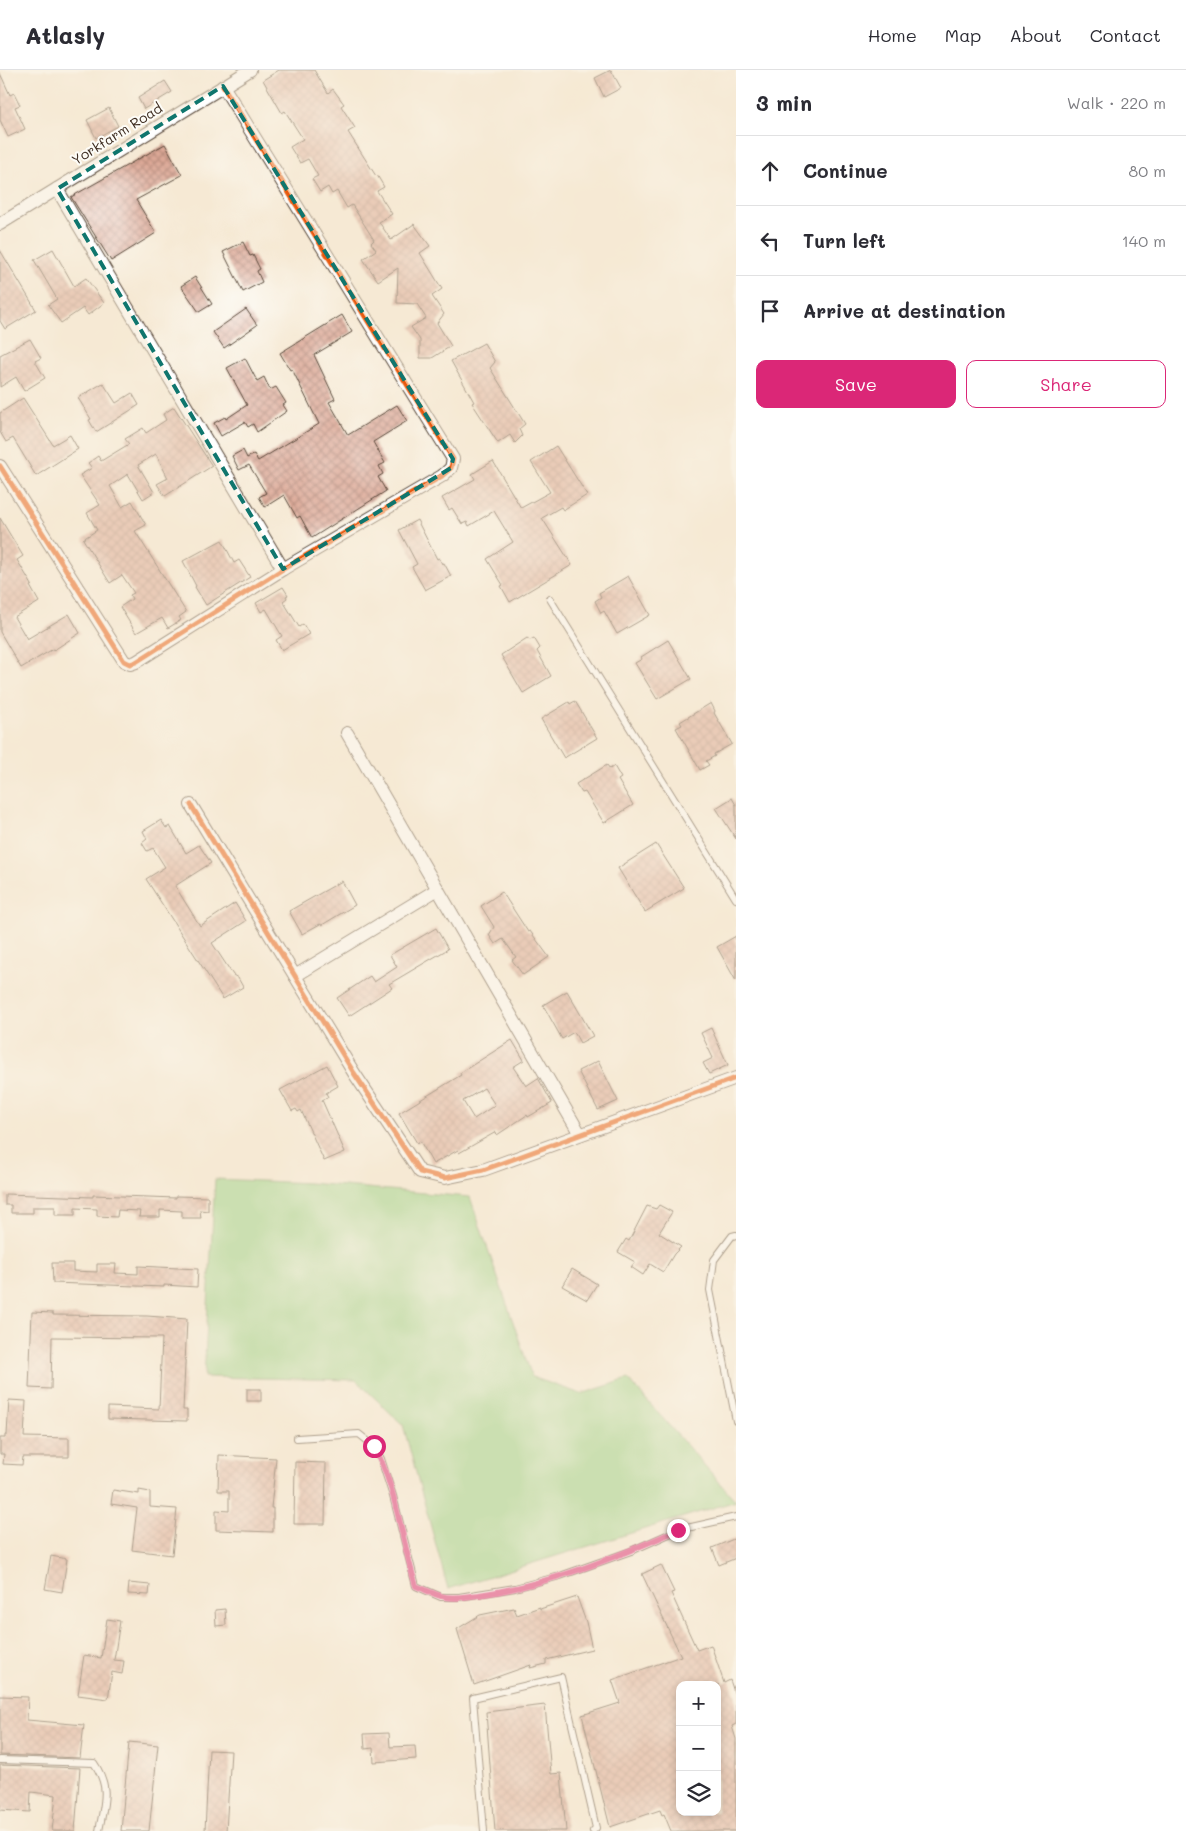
<!DOCTYPE html>
<meta charset="utf-8">
<style>
:root{--surface:#fff;--page:#f7f7f7;--text:#2b2b33;--muted:#7c7c81;--line:#e1e1e2;--accent:#db2777}
body{margin:0;font-family:Mali,sans-serif;background:var(--page);color:var(--text)}
.controls{position:absolute;right:15px;bottom:15px;display:grid;overflow:hidden;border-radius:10px;box-shadow:0 2px 8px #0003}
.controls button{width:45px;height:45px;display:grid;place-items:center;padding:0;border:0;border-bottom:1px solid var(--line);background:var(--surface);color:var(--text);font:25px sans-serif}
.stop{position:absolute;width:15px;height:15px;margin:-11px;border:4px solid #db2777;border-radius:50%;background:#fff}
.stop.end{background:#db2777;border-color:#fff;box-shadow:0 1px 5px #0008}
.list{margin:0;padding:0;list-style:none}
h2{display:flex;justify-content:space-between;align-items:center;height:65px;margin:0;padding:0 20px;font-size:21px}
h2 small{font-size:16px;font-weight:400;color:var(--muted)}
.list li{display:grid;grid-template-columns:32px 1fr auto;gap:15px;align-items:center;box-sizing:border-box;height:70px;padding:0 20px;border-top:1px solid var(--line)}
.list b{display:block;font-size:19px;white-space:nowrap}
.list em{font-size:16px;font-style:normal;color:var(--muted)}
.actions{display:flex;gap:10px;padding:15px 20px}
.actions a{flex:1;padding:11px 0;border:1px solid var(--accent);border-radius:10px;text-align:center;font-size:18px;color:var(--accent)}
.actions .main{background:var(--accent);color:#fff}
.icon{flex:none;width:28px;height:28px;fill:none;stroke:currentColor;stroke-width:2;stroke-linecap:round;stroke-linejoin:round}
.map{position:relative;flex:none;width:736px;height:1761px;overflow:hidden}
header{display:flex;align-items:center;gap:30px;box-sizing:border-box;height:70px;padding:0 25px;background:var(--surface);border-bottom:1px solid var(--line)}
header strong{font-size:24px}
nav{display:flex;gap:28px;margin-inline-start:auto;font-size:18px}
main{display:flex}
aside{flex:1;background:var(--surface)}
.map>svg:first-child{display:block}
.green{fill:#98d387;stroke:#6a7e52}
.building{fill:url(#building-cross-hatch);fill-rule:evenodd}
.lines{fill:none;stroke-linecap:round;stroke-linejoin:round}
.service-casing{stroke:#574739;stroke-width:8}
.minor-casing{stroke:#574739;stroke-width:14}
.service{stroke:#fff;stroke-width:6}
.minor{stroke:#fff;stroke-width:12}
.cycleway-casing{stroke:#fdfcf7;stroke-width:8}
.cycleway{stroke:#e8590c;stroke-width:5}
.route{stroke:#db2777;stroke-width:6}
.marked{fill:none;stroke:#0f766e;stroke-width:4;stroke-dasharray:10 6;stroke-linejoin:round}
.labels{text-anchor:middle;stroke-width:4;stroke-linejoin:round;paint-order:stroke}
.street-label{font-size:14px;fill:#3b2a1e;stroke:#fdfcf7}
</style>
<header>
<strong>Atlasly</strong>
<nav><a>Home</a><a>Map</a><a>About</a><a>Contact</a></nav>
</header>
<main>
<div class="map">
<svg width="736" height="1761" viewBox="0 0 736 1761">
<defs>
<pattern id="building-cross-hatch" width="8" height="8" patternUnits="userSpaceOnUse" patternTransform="scale(1.25)"><rect width="8" height="8" fill="#dca896"/><path d="M0 0l8 8M0 8l8-8" fill="none" stroke="#b4897a"/></pattern>
</defs>
<rect width="100%" height="100%" fill="#fdfcf7"/>
<filter id="ink" filterUnits="userSpaceOnUse"><feTurbulence type="fractalNoise" baseFrequency=".02" numOctaves="2"/><feDisplacementMap in="SourceGraphic" scale="10" xChannelSelector="R" yChannelSelector="G"/><feConvolveMatrix kernelMatrix="1 2 1 2 8 2 1 2 1" color-interpolation-filters="sRGB"/></filter>
<filter id="wash" filterUnits="userSpaceOnUse"><feTurbulence type="fractalNoise" baseFrequency=".0096" numOctaves="4" result="noise"/><feDisplacementMap in="SourceGraphic" scale="20" xChannelSelector="R" yChannelSelector="G"/><feGaussianBlur stdDeviation="1.12" result="paint"/><feColorMatrix in="noise" values="0 0 0 0 0 0 0 0 0 0 0 0 0 0 0 0 0 1.4 0 .05"/><feComposite in="paint" operator="in"/></filter>
<g filter="url(#wash)">
<rect width="100%" height="100%" fill="#f6e9d4"/>
<path class="green" d="M215 1109 310 1113 470 1127 532 1307 581 1324 628 1309 736 1431 448 1519 403 1355 356 1310 204 1307Z"/>
<g id="blocks">
<g class="building">
<path d="M279 0H314L328 23 333 19 344 34 341 36 355 58 348 62 376 106 377 105 384 117 377 121 392 144 379 152 391 170 414 154 430 176 420 183 442 219 432 226 444 244 437 253 451 276 432 288H420V270L411 257 426 248 417 234 397 233 398 198 378 211 363 189 376 180 371 173 374 170 352 135 347 138 337 121 332 124 328 117 320 122 312 109 318 106 308 89 300 93 290 77 303 69 285 41 282 43 263 10Z"/>
<path d="M611 0 621 18 604 27 595 8Z"/>
<path d="M0 3 10 25 14 23 20 35 15 37 25 59 8 67 0 50Z"/>
<path d="M165 11 172 22 144 39 138 28Z"/>
<path d="M109 38 118 56 96 68 87 50Z"/>
<path d="M165 74 182 105 136 130 156 163 111 191 71 127Z"/>
<path d="M243 172 250 186 253 185 260 199 257 201 262 212 243 222 223 182Z"/>
<path d="M53 179 74 216 86 208 104 233 88 245 83 238 61 253 48 235 57 229 34 190Z"/>
<path d="M0 180 36 240 5 259 0 251Z"/>
<path d="M195 207 212 234 199 242 181 216Z"/>
<path d="M246 239 257 255 224 278 213 262Z"/>
<path d="M342 245 352 262 314 285 335 329 329 332 348 365 397 335 407 351 373 372 385 393 379 396 383 404 378 407 386 421 312 468 300 446 297 448 284 425 265 437 259 427 266 423 249 395 239 400 232 386 243 380 247 388 254 384 258 391 319 354 292 299 290 300 280 283Z"/>
<path d="M30 269 41 288 35 291 45 308 24 321 16 307 0 317V285Z"/>
<path d="M484 273 495 292 490 298 525 354 519 359 522 366 515 373 510 365 498 373 472 333 474 332 451 291Z"/>
<path d="M245 288 257 311 264 307 270 320 276 317 286 333 283 335 287 341 257 362 253 354 248 357 245 352 221 366 214 353 225 347 226 349 247 335 227 298Z"/>
<path d="M103 313 116 333 132 323 139 335 96 362 89 350 91 349 78 328Z"/>
<path d="M23 328 53 375 70 365 78 379 36 406 13 368 6 372 0 362V343Z"/>
<path d="M174 337 212 396 165 426 157 414 168 408 156 384 138 395 154 422 143 429 128 404 110 416 122 437 132 431 146 455 135 461 186 542 179 547 181 550 168 558 162 548 136 563 120 537 132 529 130 525 134 523 122 505 110 513 83 469 97 460 87 443 100 435 80 405 92 398 88 393 98 386 101 391 129 374 125 369 143 358 146 363 166 350 163 344Z"/>
<path d="M556 376 587 425 563 440 561 437 542 448 572 495 510 532 501 516 503 515 487 489 513 472 494 441 469 456 467 452 462 454 452 438 449 440 442 428 475 409 472 404 493 391 521 438 550 422 531 392Z"/>
<path d="M0 448 23 486 17 490 32 515 30 516 39 532 14 547 27 569 69 544 80 563 54 580 53 579 21 598 0 562Z"/>
<path d="M417 450 437 489 439 488 442 494 444 493 451 506 425 520 412 497 417 494 399 460Z"/>
<path d="M222 470 234 493 239 490 250 507 206 535 195 517 196 516 183 491Z"/>
<path d="M628 506 650 545 617 564 604 541 601 543 595 531 601 527 599 523Z"/>
<path d="M283 517 288 525 286 526 287 528 283 531 299 557 303 554 309 564 282 580 276 570 282 566 266 539 261 542 256 533Z"/>
<path d="M527 568 530 570 534 568 540 578 537 581 551 606 523 623 501 585Z"/>
<path d="M668 570 691 609 657 629 635 593 642 589 641 587Z"/>
<path d="M575 631 597 668 564 688 541 649 569 632 570 634Z"/>
<path d="M711 633 715 641 714 643 732 674 714 684 715 686 706 691 709 695 700 700 676 658 682 655 680 652Z"/>
<path d="M607 695 610 699 614 696 621 708 618 710 633 735 604 753 585 722 582 723 576 714Z"/>
<path d="M732 728 736 735V769L716 738Z"/>
<path d="M161 750 166 758 170 756 186 783 199 775 211 793 175 816 200 856 235 833 246 851 212 873 233 905 238 908 243 917 223 929 146 809 165 797 153 778 147 781 142 773 147 769 143 761Z"/>
<path d="M656 774 684 818 645 842 618 798Z"/>
<path d="M342 811 355 835 322 855 320 854 302 864 289 841Z"/>
<path d="M502 822 528 862 530 861 549 887 523 905 512 890 516 887 503 869 495 874 489 865 494 857 481 836Z"/>
<path d="M436 858 448 879 389 914 392 918 349 946 337 928 370 906 374 912 397 897 390 885Z"/>
<path d="M736 866V911L717 877Z"/>
<path d="M567 921 593 966 580 973 574 962 562 969 543 935Z"/>
<path d="M711 958 728 995 709 1004 703 993 713 988 701 963Z"/>
<path d="M512 970 524 990 513 997 526 1016 538 1008 552 1033 528 1047 527 1045 497 1065 496 1062 459 1083 458 1080 433 1094 420 1071 417 1073 399 1043 461 1005 460 1003ZM484 1018 495 1035 474 1049 463 1031Z"/>
<path d="M598 991 618 1031 598 1040 578 1001Z"/>
<path d="M327 995 338 1016 326 1023 328 1027 322 1030 345 1082 324 1091 301 1040 298 1042 296 1039 292 1041 280 1020Z"/>
<path d="M5 1124 93 1127V1125L176 1128V1126L208 1127V1141L200 1140 201 1148H182V1141L160 1140V1147H139L140 1141 118 1140 117 1147 97 1146V1139L75 1138V1145H55V1137H33V1143H11V1135H5Z"/>
<path d="M659 1135 672 1142 659 1163 681 1177 674 1184 663 1202 650 1194 643 1205 631 1197 635 1192 618 1182 626 1169 629 1171 647 1136 656 1139Z"/>
<path d="M52 1193H73V1201L97 1202V1194H116L115 1203 138 1204V1196L198 1199 197 1217 164 1215V1217L53 1213Z"/>
<path d="M572 1199 597 1214 587 1230 562 1216Z"/>
<path d="M32 1242 53 1243V1245L147 1246 187 1249 183 1340H187V1351L108 1349V1337L159 1339 162 1268 52 1267 51 1319 29 1318Z"/>
<rect x="247" y="1319" width="14" height="12"/>
<path d="M9 1330 26 1331 24 1367 69 1368V1387H23L22 1395 3 1394 4 1384H0V1368H5V1365H7Z"/>
<path d="M219 1385 276 1388 271 1438H273V1462L216 1460V1440L229 1441V1421H218Z"/>
<path d="M295 1392 326 1393 325 1454H294Z"/>
<path d="M113 1420 139 1424V1420L150 1422V1437L177 1439 172 1485 132 1480 137 1438 111 1434Z"/>
<path d="M736 1468V1488L719 1495 712 1478Z"/>
<path d="M51 1486 67 1489 62 1522 45 1519Z"/>
<path d="M661 1495 674 1522 671 1523 697 1580 711 1575 724 1613 730 1610 736 1628V1654L732 1656 736 1669V1761H671L664 1744 662 1745 660 1740 610 1757 582 1645 620 1633 612 1610 681 1586 642 1504ZM680 1615H719H717V1742H680Z"/>
<path d="M129 1513 150 1515 149 1525 128 1524Z"/>
<path d="M577 1527 586 1552 592 1579 546 1590V1594L530 1598 531 1595 474 1615 457 1559 480 1545 514 1538 517 1545 540 1537V1539Z"/>
<path d="M225 1539 226 1555 216 1556 215 1540Z"/>
<path d="M107 1549 120 1551 114 1590 124 1591 122 1604 112 1602 108 1629 78 1625 84 1585 101 1588Z"/>
<path d="M0 1626 28 1627 27 1650 84 1655 80 1688 0 1685Z"/>
<path d="M545 1635 551 1704 561 1703 566 1761H495L486 1642Z"/>
<path d="M389 1663 390 1677 415 1676 416 1689 374 1692 373 1678 365 1679 364 1664Z"/>
<path d="M129 1672 158 1675 149 1761H121Z"/>
<path d="M209 1680 231 1681 226 1761H205Z"/>
<path d="M0 1695 80 1698 75 1761H52L56 1725 31 1722 30 1742 0 1740Z"/>
</g>
</g>
</g>
<g filter="url(#ink)">
<use href="#blocks" fill-opacity="0" stroke="#574739" stroke-width="1"/>
<g class="lines">
<defs>
<g id="service">
<path d="M550 529 736 829"/>
<path d="M736 1165 732 1166 714 1190 710 1220 736 1351"/>
<path d="M297 1368 359 1364 374 1376 381 1389 393 1426 416 1516 441 1527H459L515 1518 560 1506 631 1481 678 1460 736 1447"/>
<path d="M0 1690 94 1693C111 1718 104 1733 99 1761"/>
<path d="M484 1761 473 1628 561 1607 596 1758 593 1761"/>
</g>
<g id="minor">
<path d="M57 119 283 499"/>
<path d="M0 154 250 0"/>
<path d="M0 396 124 591 130 594 136 592 283 499 442 406 451 398 453 389 223 16"/>
<path d="M347 663 580 1064"/>
<path d="M191 735 354 1003 420 1102 445 1108 483 1100 736 1008"/>
<path d="M295 906 438 819"/>
</g>
</defs>
<use href="#service" class="service-casing"/>
<use href="#minor" class="minor-casing"/>
<use href="#service" class="service"/>
<use href="#minor" class="minor"/>
<defs>
<g id="cycleway">
<path d="M0 396 124 591 130 594 136 592 283 499 442 406 451 398 453 389 223 16"/>
<path d="M191 735 354 1003 420 1102 445 1108 483 1100 736 1008"/>
</g>
</defs>
<use href="#cycleway" class="cycleway-casing"/>
<use href="#cycleway" class="cycleway"/>
</g>
</g>
<g class="lines" filter="url(#ink)">
<path class="route" d="M374 1376C397 1419 401 1470 416 1516 424 1519 433 1524 441 1526 453 1530 467 1526 479 1525 548 1515 614 1488 678 1460"/>
</g>
<path d="M0 0H736V1761H0ZM223 16 453 389 451 398 283 499 57 119Z" fill="#f6e9d4" fill-opacity=".55" fill-rule="evenodd"/>
<path class="marked" d="M223 16 453 389 451 398 283 499 57 119Z"/>
<g class="labels">
<g class="street-label">
<text transform="translate(117 64) rotate(-32)" y="5">Yorkfarm Road</text>
</g>
</g>
</svg>
<div class="controls">
<button>+</button>
<button>−</button>
<button><svg class="icon" aria-label="layers" viewBox="0 0 24 24"><path d="M12 4l9 5-9 5-9-5zM3 14l9 5 9-5"/></svg></button>
</div>
<div class="stop" style="left:374px;top:1376px"></div>
<div class="stop end" style="left:678px;top:1460px"></div>
</div>
<aside>
<h2>3 min<small>Walk · 220 m</small></h2>
<ul class="list">
<li><svg class="icon" aria-label="ahead" viewBox="0 0 24 24"><path d="M12 20V5M6 11l6-6 6 6"/></svg><div><b>Continue</b></div><em>80 m</em></li>
<li><svg class="icon" aria-label="left" viewBox="0 0 24 24"><path d="M17 20v-9H6M10 6l-5 5 5 5"/></svg><div><b>Turn left</b></div><em>140 m</em></li>
<li><svg class="icon" aria-label="arrive" viewBox="0 0 24 24"><path d="M6 21V4h12l-3 4 3 4H6"/></svg><div><b>Arrive at destination</b></div></li>
</ul>
<div class="actions"><a class="main">Save</a><a>Share</a></div>
</aside>
</main>
